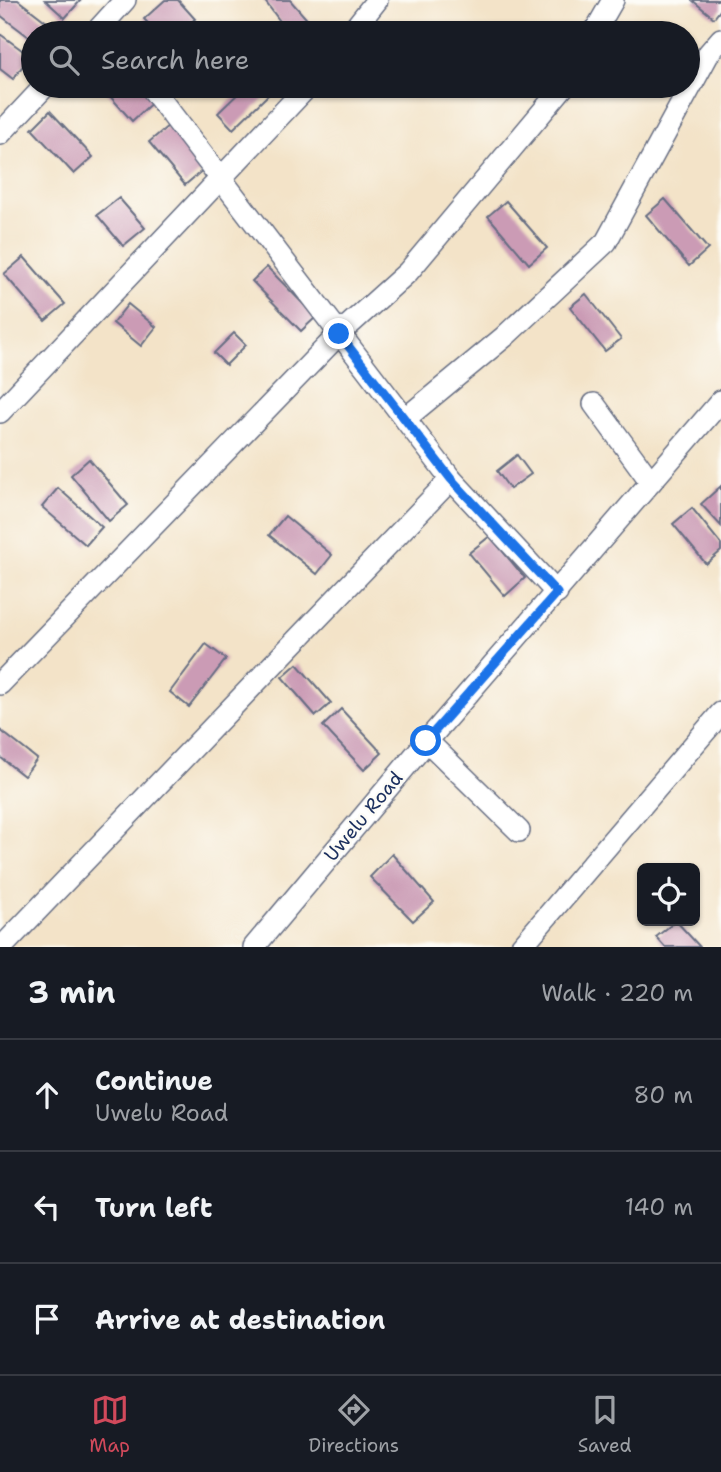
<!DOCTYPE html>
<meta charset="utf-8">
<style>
:root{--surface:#171b24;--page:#20242c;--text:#f1f3f6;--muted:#9ea1a6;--line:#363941;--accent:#d1495b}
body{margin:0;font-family:"Shantell Sans",sans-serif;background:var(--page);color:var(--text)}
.controls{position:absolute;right:21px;bottom:21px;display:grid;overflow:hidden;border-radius:10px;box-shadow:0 2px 5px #0004}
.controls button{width:63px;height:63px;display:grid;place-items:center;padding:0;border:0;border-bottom:2px solid var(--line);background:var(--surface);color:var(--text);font:35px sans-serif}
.stop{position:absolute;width:21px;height:21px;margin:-16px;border:5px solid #1a73e8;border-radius:50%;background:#fff}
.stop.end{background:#1a73e8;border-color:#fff;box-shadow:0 2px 7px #0008}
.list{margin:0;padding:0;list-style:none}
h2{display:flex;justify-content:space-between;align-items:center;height:91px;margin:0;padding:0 28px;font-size:30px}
h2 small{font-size:23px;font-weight:400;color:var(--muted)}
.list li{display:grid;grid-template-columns:46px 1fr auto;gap:21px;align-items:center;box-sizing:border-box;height:112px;padding:0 28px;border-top:2px solid var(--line)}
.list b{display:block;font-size:26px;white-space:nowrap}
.list p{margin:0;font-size:23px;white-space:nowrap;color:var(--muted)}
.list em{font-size:23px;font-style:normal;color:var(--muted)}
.icon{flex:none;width:38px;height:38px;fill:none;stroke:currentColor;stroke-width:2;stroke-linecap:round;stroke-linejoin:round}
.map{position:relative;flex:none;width:721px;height:947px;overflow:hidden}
.search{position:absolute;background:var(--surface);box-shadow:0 2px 5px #0004;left:21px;right:21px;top:21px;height:77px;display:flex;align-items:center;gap:18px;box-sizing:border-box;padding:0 24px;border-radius:38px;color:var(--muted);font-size:26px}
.sheet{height:427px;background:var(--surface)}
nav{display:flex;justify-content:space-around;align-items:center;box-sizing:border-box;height:98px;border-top:2px solid var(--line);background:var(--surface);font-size:19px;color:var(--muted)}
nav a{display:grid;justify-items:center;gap:4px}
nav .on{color:var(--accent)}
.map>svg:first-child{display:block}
.building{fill:#cb9bb5}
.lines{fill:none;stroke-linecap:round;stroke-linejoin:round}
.minor-casing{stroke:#676e83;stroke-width:24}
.minor{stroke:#fff;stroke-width:21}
.route{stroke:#1a73e8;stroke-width:9}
.labels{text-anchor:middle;stroke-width:5;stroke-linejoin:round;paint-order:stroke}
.street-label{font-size:19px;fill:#1b2f5e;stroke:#fdfcf7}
</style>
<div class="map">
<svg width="721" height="947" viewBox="0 0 721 947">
<rect width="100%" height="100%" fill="#fdfcf7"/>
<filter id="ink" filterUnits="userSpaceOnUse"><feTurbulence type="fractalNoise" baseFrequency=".0143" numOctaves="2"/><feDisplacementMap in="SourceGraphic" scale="14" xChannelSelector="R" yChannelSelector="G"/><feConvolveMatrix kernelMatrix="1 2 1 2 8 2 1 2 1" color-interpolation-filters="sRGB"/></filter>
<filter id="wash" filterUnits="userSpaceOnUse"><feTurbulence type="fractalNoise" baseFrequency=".00686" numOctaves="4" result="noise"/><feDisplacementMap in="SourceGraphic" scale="28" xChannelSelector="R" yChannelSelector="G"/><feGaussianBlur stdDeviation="1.57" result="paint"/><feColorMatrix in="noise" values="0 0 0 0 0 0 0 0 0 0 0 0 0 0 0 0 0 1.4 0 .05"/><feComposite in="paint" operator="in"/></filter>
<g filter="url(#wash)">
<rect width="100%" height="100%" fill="#f3e3c8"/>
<g id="blocks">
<g class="building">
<path d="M0 0H18L53 27 48 33H33V40L0 15Z"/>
<path d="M45 0H81L65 18Z"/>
<path d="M165 0H178L195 19 179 33H157L144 19Z"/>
<path d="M264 0H290L319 33H289Z"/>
<path d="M692 0H721V9L714 18Z"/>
<path d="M0 34 30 56 13 79 0 69Z"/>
<path d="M101 86H146L157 98 132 121Z"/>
<path d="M246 86H259L268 95 233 129 218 113Z"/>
<path d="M50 111 93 157 74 174 32 129Z"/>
<path d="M168 126 204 169 185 185 149 142Z"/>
<path d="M119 198 145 228 123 246 97 215Z"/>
<path d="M665 199 708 249 689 266 646 215Z"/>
<path d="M506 201 547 248 529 264 488 216Z"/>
<path d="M24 257 65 304 45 321 4 274Z"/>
<path d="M267 267 316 317 301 331 252 281Z"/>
<path d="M586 294 621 339 605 351 570 307Z"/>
<path d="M128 304 156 327 141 346 113 323Z"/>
<path d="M234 333 246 345 226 365 214 353Z"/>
<path d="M517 455 531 474 510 489 497 471Z"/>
<path d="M89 459 128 505 109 521 71 475Z"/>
<path d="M721 486V526L701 504Z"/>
<path d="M58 488 102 527 86 545 42 507Z"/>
<path d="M692 508 721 544V551L706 564 673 524Z"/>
<path d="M285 516 332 555 317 574 269 535Z"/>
<path d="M490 536 525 578 505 596 469 553Z"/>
<path d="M206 644 226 659 189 707 170 692Z"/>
<path d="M297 664 331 703 316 716 282 677Z"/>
<path d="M341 709 382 753 364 770 323 726Z"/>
<path d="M0 730 37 759 24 776 0 757Z"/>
<path d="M392 854 434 902 413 921 370 877Z"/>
<path d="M676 921 700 947H665L656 937Z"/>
</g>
</g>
</g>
<g filter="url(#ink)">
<use href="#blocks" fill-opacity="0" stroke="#676e83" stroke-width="2"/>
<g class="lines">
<defs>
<g id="minor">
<path d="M95 33 125 0"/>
<path d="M351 33 377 0"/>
<path d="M594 33 613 0"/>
<path d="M150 86 451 479 557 593"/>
<path d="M0 134 45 86"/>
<path d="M594 404 651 482"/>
<path d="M0 412 308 86"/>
<path d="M406 418 504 337 606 242 709 53 721 39"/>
<path d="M0 684 339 334 408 272 564 86"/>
<path d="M427 741 519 831"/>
<path d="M2 947 451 479"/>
<path d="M254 947 427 741 721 401"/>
<path d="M521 947 721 713"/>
</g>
</defs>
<use href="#minor" class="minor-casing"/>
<use href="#minor" class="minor"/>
</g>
</g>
<g class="lines" filter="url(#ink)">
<path class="route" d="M339 334 451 479 557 593 426 741"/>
</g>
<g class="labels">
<g class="street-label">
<text transform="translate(363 816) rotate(-50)" y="7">Uwelu Road</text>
</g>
</g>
</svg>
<div class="controls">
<button><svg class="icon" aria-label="locate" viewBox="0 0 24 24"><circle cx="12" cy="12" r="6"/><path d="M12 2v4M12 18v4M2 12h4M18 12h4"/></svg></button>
</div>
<div class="stop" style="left:426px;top:741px"></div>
<div class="stop end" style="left:339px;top:334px"></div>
<div class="search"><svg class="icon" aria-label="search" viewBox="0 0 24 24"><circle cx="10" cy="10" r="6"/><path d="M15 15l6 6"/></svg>Search here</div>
</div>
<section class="sheet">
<h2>3 min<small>Walk · 220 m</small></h2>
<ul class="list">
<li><svg class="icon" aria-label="ahead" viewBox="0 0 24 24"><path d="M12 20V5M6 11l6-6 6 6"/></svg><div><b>Continue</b><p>Uwelu Road</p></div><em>80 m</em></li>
<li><svg class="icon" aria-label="left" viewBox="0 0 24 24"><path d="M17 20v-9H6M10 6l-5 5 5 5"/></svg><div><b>Turn left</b></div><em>140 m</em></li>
<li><svg class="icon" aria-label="arrive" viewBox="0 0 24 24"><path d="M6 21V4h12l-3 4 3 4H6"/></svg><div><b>Arrive at destination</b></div></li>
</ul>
</section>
<nav>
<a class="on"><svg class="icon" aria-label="map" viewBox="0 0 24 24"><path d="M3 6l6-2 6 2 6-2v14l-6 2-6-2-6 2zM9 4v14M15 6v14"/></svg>Map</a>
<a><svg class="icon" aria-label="directions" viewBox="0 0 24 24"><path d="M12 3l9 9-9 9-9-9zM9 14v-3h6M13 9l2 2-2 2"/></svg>Directions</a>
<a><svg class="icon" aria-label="saved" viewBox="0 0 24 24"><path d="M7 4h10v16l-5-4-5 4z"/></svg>Saved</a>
</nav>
